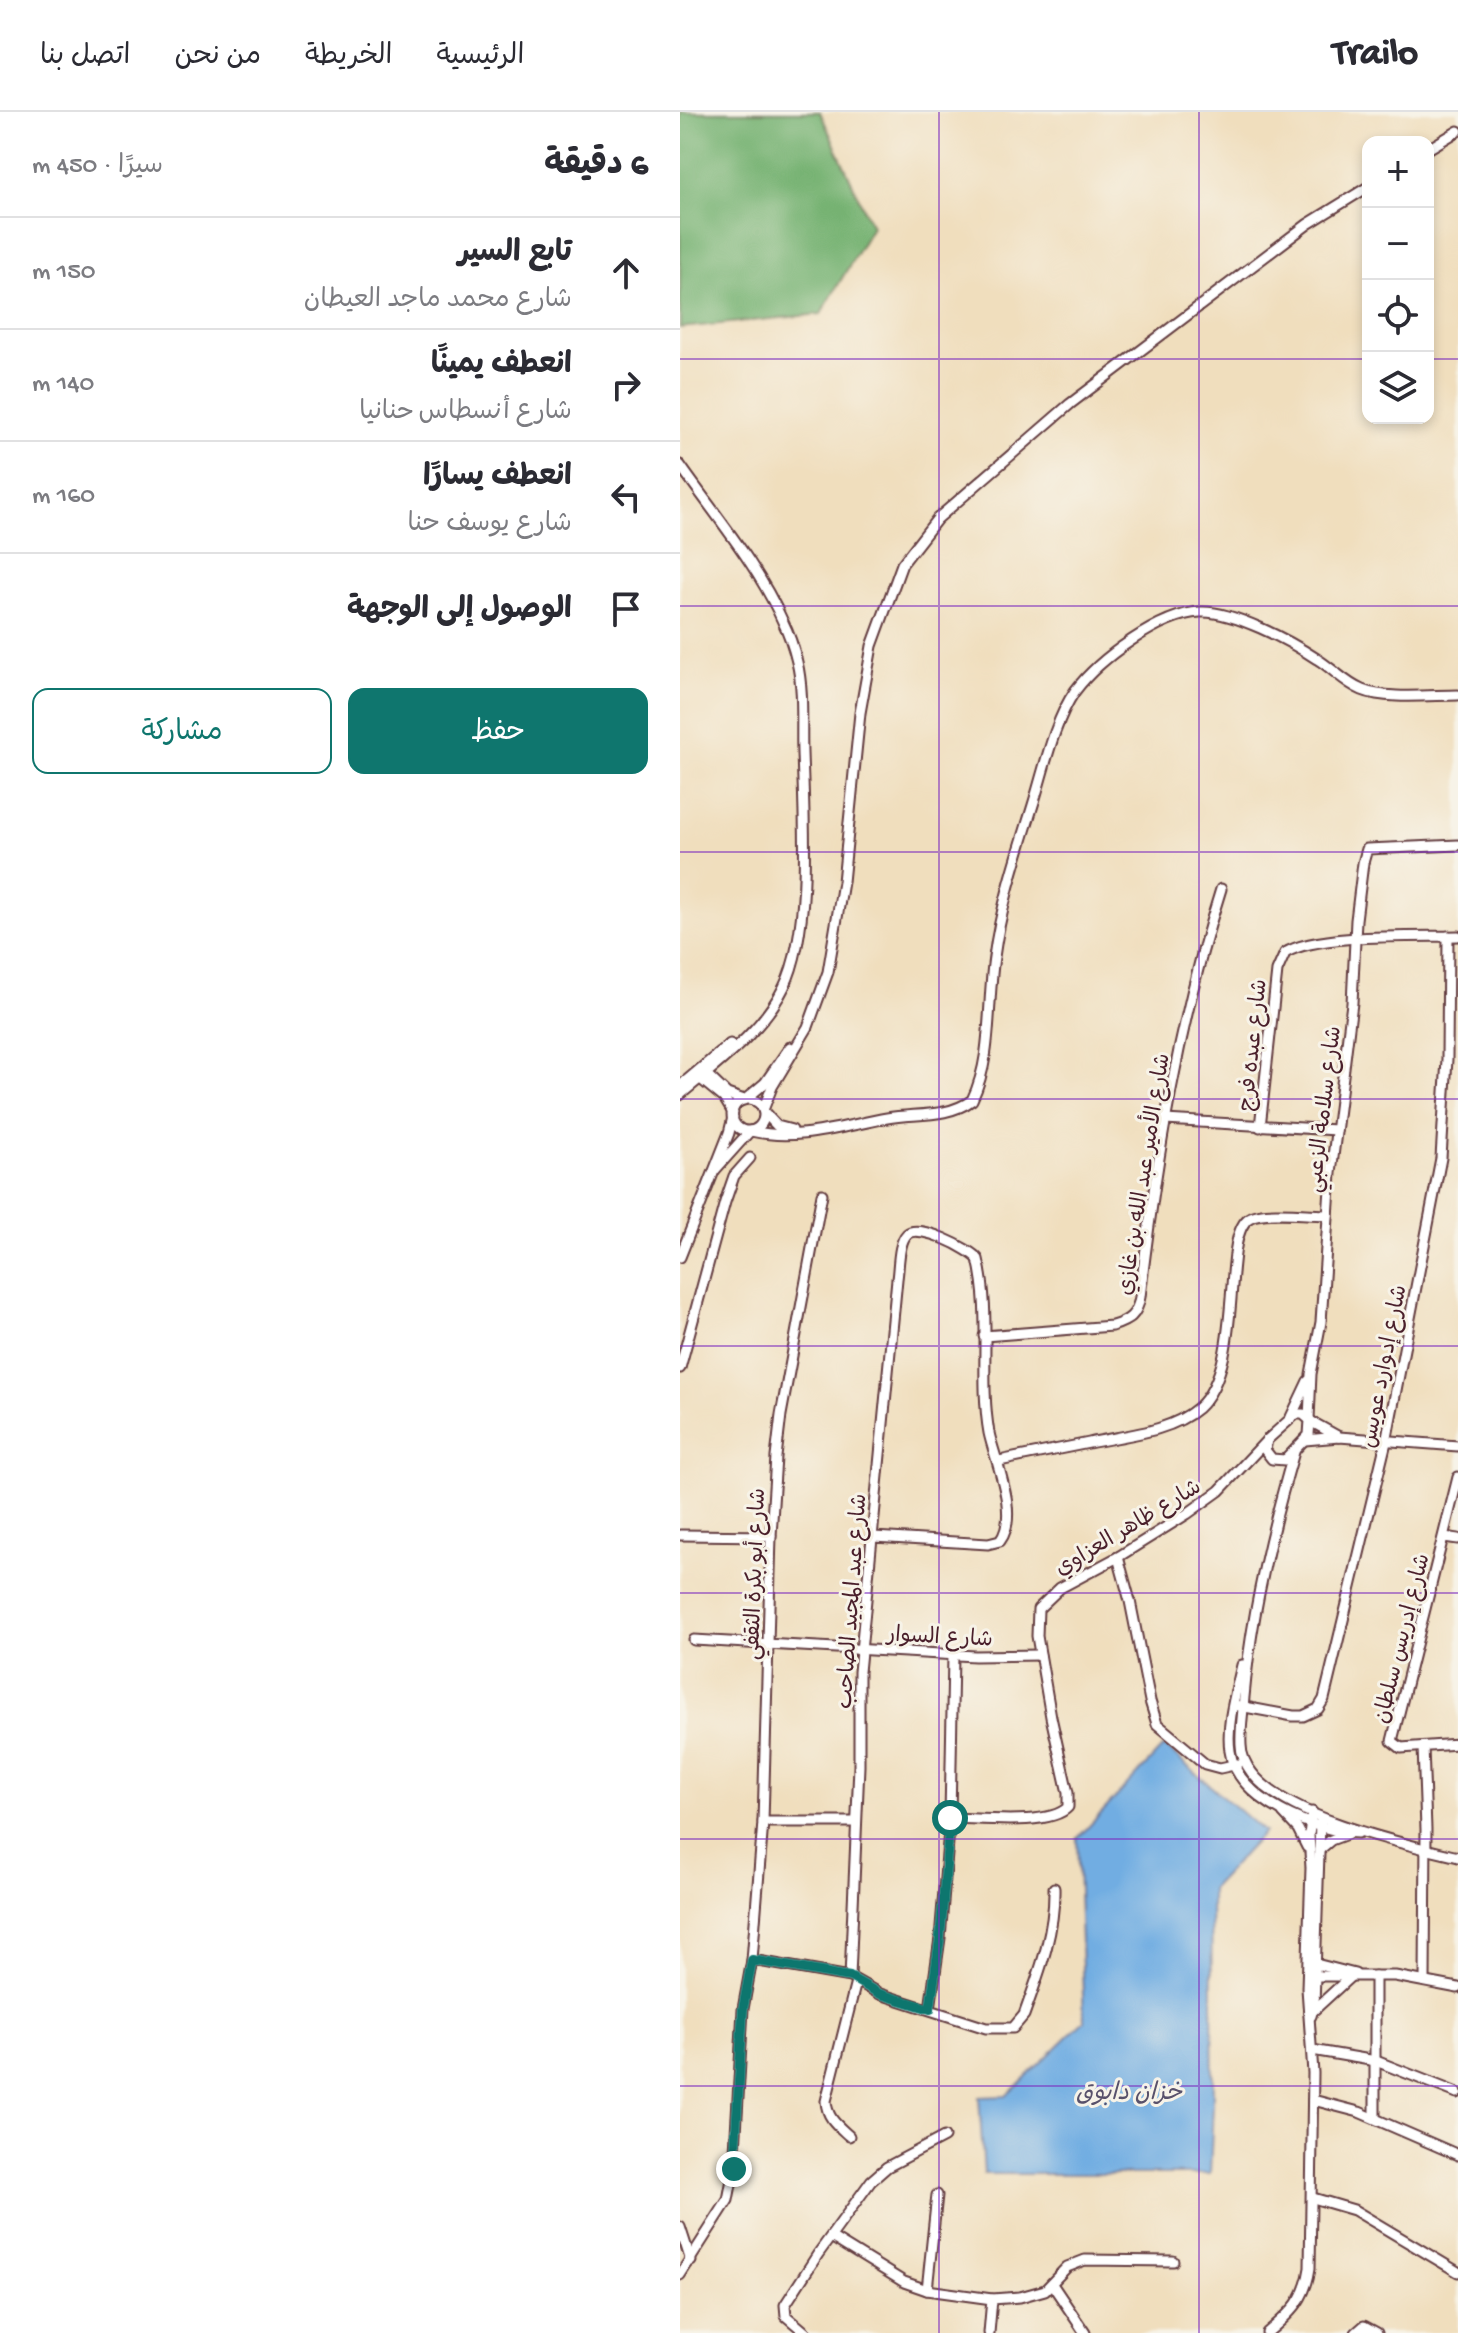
<!DOCTYPE html>
<html lang="ar">
<meta charset="utf-8">
<style>
:root{--surface:#fff;--page:#f2f2f3;--text:#2b2b33;--muted:#7c7c81;--line:#e1e1e2;--accent:#0f766e}
body{margin:0;font-family:"Gochi Hand","Playpen Sans Arabic",sans-serif;background:var(--page);color:var(--text);direction:rtl}
.controls{position:absolute;right:24px;top:24px;display:grid;overflow:hidden;border-radius:16px;box-shadow:0 4px 12px #0003}
.controls button{width:72px;height:72px;display:grid;place-items:center;padding:0;border:0;border-bottom:2px solid var(--line);background:var(--surface);color:var(--text);font:40px sans-serif}
.stop{position:absolute;width:24px;height:24px;margin:-18px;border:6px solid #0f766e;border-radius:50%;background:#fff}
.stop.end{background:#0f766e;border-color:#fff;box-shadow:0 2px 8px #0008}
.list{margin:0;padding:0;list-style:none}
h2{display:flex;justify-content:space-between;align-items:center;height:104px;margin:0;padding:0 32px;font-size:34px}
h2 small{font-size:26px;font-weight:400;color:var(--muted)}
.list li{display:grid;grid-template-columns:52px 1fr auto;gap:24px;align-items:center;box-sizing:border-box;height:112px;padding:0 32px;border-top:2px solid var(--line)}
.list b{display:block;font-size:30px;white-space:nowrap}
.list p{margin:0;font-size:26px;white-space:nowrap;color:var(--muted)}
.list em{font-size:26px;font-style:normal;color:var(--muted)}
.actions{display:flex;gap:16px;padding:24px 32px}
.actions a{flex:1;padding:18px 0;border:2px solid var(--accent);border-radius:16px;text-align:center;font-size:28px;color:var(--accent)}
.actions .main{background:var(--accent);color:#fff}
.icon{flex:none;width:44px;height:44px;fill:none;stroke:currentColor;stroke-width:2;stroke-linecap:round;stroke-linejoin:round}
.map{position:relative;flex:none;width:778px;height:2221px;overflow:hidden;direction:ltr}
header{display:flex;align-items:center;gap:48px;box-sizing:border-box;height:112px;padding:0 40px;background:var(--surface);border-bottom:2px solid var(--line)}
header strong{font-size:38px}
nav{display:flex;gap:44px;margin-inline-start:auto;font-size:28px}
main{display:flex}
aside{flex:1;background:var(--surface)}
.map>svg:first-child{display:block}
.forest{fill:#76b272;stroke:#60684e;stroke-width:2}
.water{fill:#71ade2;stroke:#5e6686;stroke-width:2}
.lines{fill:none;stroke-linecap:round;stroke-linejoin:round}
.minor-casing{stroke:#633c41;stroke-width:13}
.minor{stroke:#fff;stroke-width:9}
.route{stroke:#0f766e;stroke-width:10}
.grid{fill:none;stroke:#7b2cbf;stroke-width:2;stroke-opacity:0.55}
.labels{text-anchor:middle;stroke-width:6;stroke-linejoin:round;paint-order:stroke}
.street-label{font-size:22px;fill:#4a1f2b;stroke:#f7f3e8}
.water-label{font-size:24px;font-style:italic;fill:#58516b;stroke:#f7f3e8}
</style>
<header>
<strong>Trailo</strong>
<nav><a>الرئيسية</a><a>الخريطة</a><a>من نحن</a><a>اتصل بنا</a></nav>
</header>
<main>
<div class="map">
<svg width="778" height="2221" viewBox="0 0 778 2221">
<rect width="100%" height="100%" fill="#f7f3e8"/>
<filter id="ink" filterUnits="userSpaceOnUse"><feTurbulence type="fractalNoise" baseFrequency=".0125" numOctaves="2"/><feDisplacementMap in="SourceGraphic" scale="16" xChannelSelector="R" yChannelSelector="G"/><feConvolveMatrix kernelMatrix="1 2 1 2 8 2 1 2 1" color-interpolation-filters="sRGB"/></filter>
<filter id="wash" filterUnits="userSpaceOnUse"><feTurbulence type="fractalNoise" baseFrequency=".006" numOctaves="4" result="noise"/><feDisplacementMap in="SourceGraphic" scale="32" xChannelSelector="R" yChannelSelector="G"/><feGaussianBlur stdDeviation="1.8" result="paint"/><feColorMatrix in="noise" values="0 0 0 0 0 0 0 0 0 0 0 0 0 0 0 0 0 1.4 0 .05"/><feComposite in="paint" operator="in"/></filter>
<g filter="url(#wash)">
<rect width="100%" height="100%" fill="#f0debd"/>
<path class="forest" d="M0 0H140L192 115 141 202 0 216Z"/>
<path class="water" d="M484 1634 584 1720 531 1777 533 1993 530 2062H304L299 1985 326 1984 404 1909 397 1727Z"/>
</g>
<g filter="url(#ink)">
<g class="lines">
<defs>
<g id="minor">
<path d="M748 37 778 19"/>
<path d="M0 353C35 403 78 453 103 510 109 522 114 537 117 550 124 579 121 611 122 641 124 704 132 819 104 875 82 920 38 951 0 983"/>
<path d="M22 958 47 982 64 988"/>
<path d="M17 964 44 986 53 1001"/>
<path d="M0 974 50 932"/>
<path d="M66 987 85 971 110 935"/>
<circle cx="68" cy="1003" r="16"/>
<path d="M83 998 92 975 128 915 148 860 163 770 180 601 192 534 222 452 257 407 390 292 628 112 688 75"/>
<path d="M84 1000 97 1014 112 1018"/>
<path d="M485 1008 656 1018"/>
<path d="M580 1015 597 859 605 841C636 821 739 825 778 824"/>
<path d="M71 1019C117 1030 162 1014 207 1006 235 1001 268 1006 292 988 313 945 307 891 314 845 321 793 338 742 353 693 364 658 374 609 395 579 419 547 480 502 520 500 552 498 610 529 637 547 652 556 665 571 682 578 706 588 751 583 778 583"/>
<path d="M35 1058 70 1019"/>
<path d="M0 1145 49 1021 53 1005"/>
<path d="M304 1224 432 1214C449 1209 457 1203 460 1185 476 1048 499 909 541 777"/>
<path d="M0 1256 45 1090 54 1064 70 1046"/>
<path d="M616 1302H623L630 1308 629 1323 605 1348 592 1347 585 1338 587 1328Z"/>
<path d="M611 1305 628 1269"/>
<path d="M629 1307 631 1262 641 1210 651 1061 672 891 676 808 683 751 687 737 778 733"/>
<path d="M632 1310 659 1325"/>
<path d="M625 1328 659 1325 778 1334"/>
<path d="M614 1340C591 1419 571 1503 564 1585 563 1601 560 1618 561 1633 561 1643 566 1653 572 1661 606 1706 724 1732 778 1745"/>
<path d="M319 1349C349 1343 379 1337 409 1331 445 1323 489 1321 518 1296 566 1253 540 1125 569 1106 582 1097 631 1103 648 1103"/>
<path d="M778 1365 712 1629 721 1636 778 1632"/>
<path d="M0 1423 91 1424"/>
<path d="M764 1425 778 1427"/>
<path d="M438 1445 450 1489 470 1589 477 1612 525 1652 540 1656 558 1652"/>
<path d="M14 1528 295 1544 360 1543"/>
<path d="M562 1553C556 1580 546 1611 550 1639 556 1688 635 1720 678 1721"/>
<path d="M554 1593 613 1604H623L638 1597 644 1587 706 1330 761 1046 767 947 768 824"/>
<path d="M743 1635 746 1717 745 1869"/>
<path d="M603 1701 618 1717 627 1735"/>
<path d="M270 1706C297 1706 370 1715 388 1695V1681L371 1605 357 1524 358 1497 380 1476 438 1445 507 1402 539 1379 587 1328"/>
<path d="M83 1710H176"/>
<path d="M639 1738 651 1728 667 1722"/>
<path d="M72 1848 170 1865 200 1882 306 1916H333L344 1903C359 1861 375 1821 374 1776"/>
<path d="M632 1851 675 1862"/>
<path d="M631 1864H715L778 1876"/>
<path d="M695 1864V2005"/>
<path d="M170 1865 179 1654V1560L217 1167C219 1155 218 1131 227 1122 239 1111 290 1137 298 1147 312 1204 299 1264 309 1321 315 1349 340 1403 320 1429L308 1432 194 1425"/>
<path d="M250 1897 260 1826 270 1706 273 1543"/>
<path d="M633 1899 670 1865"/>
<path d="M631 1904 634 1893 640 1711"/>
<path d="M632 1938 696 1949 777 1981"/>
<path d="M633 1988 679 2000 778 2043"/>
<path d="M169 2024C157 2013 147 2006 146 1989L176 1870"/>
<path d="M633 2086 674 2098 778 2160"/>
<path d="M0 2115 11 2149"/>
<path d="M151 2125 224 2170 247 2178 312 2187 340 2185 365 2178 387 2155 405 2148 493 2149"/>
<path d="M0 2163 48 2088 54 2057 63 1897 72 1848 83 1710 91 1424 96 1345 101 1303 142 1082"/>
<path d="M372 2172 405 2221"/>
<path d="M247 2178 257 2083"/>
<path d="M126 2221 106 2204 105 2193 138 2142 191 2069 207 2055 264 2025"/>
<path d="M309 2221 312 2187"/>
<path d="M587 2221C611 2200 625 2189 630 2156L633 1961 627 1876 631 1756 629 1723 632 1700"/>
<path d="M676 2221 684 2214 697 2221"/>
</g>
</defs>
<use href="#minor" class="minor-casing"/>
<use href="#minor" class="minor"/>
</g>
</g>
<g class="lines" filter="url(#ink)">
<path class="route" d="M54 2057 63 1897 72 1848 170 1865 200 1882 250 1897 260 1826 270 1706"/>
</g>
<path class="grid" d="M259 0V2221M519 0V2221M0 247H688M748 247H778M0 494H778M0 740H778M0 987H778M0 1234H778M0 1481H778M0 1727H778M0 1974H778"/>
<g class="labels">
<g class="street-label">
<text transform="translate(571 933) rotate(-84)" y="8">شارع عبده فرج</text>
<text transform="translate(642 997) rotate(-83)" y="8">شارع سلامة الزعبي</text>
<text transform="translate(462 1062) rotate(-81)" y="8">شارع الأمير عبد الله بن غازي</text>
<text transform="translate(702 1254) rotate(-79)" y="8">شارع إدوارد عويس</text>
<text transform="translate(447 1414) rotate(-31)" y="8">شارع ظاهر العزاوي</text>
<text transform="translate(73 1462) rotate(-88)" y="8">شارع أبو بكرة الثقفي</text>
<text transform="translate(170 1489) rotate(-86)" y="8">شارع عبد المجيد الصاحب</text>
<text transform="translate(260 1523) rotate(3)" y="8">شارع السوار</text>
<text transform="translate(720 1526) rotate(-76)" y="8">شارع إدريس سلطان</text>
</g>
<g class="water-label">
<text x="449" y="1987">خزان دابوق</text>
</g>
</g>
</svg>
<div class="controls">
<button>+</button>
<button>−</button>
<button><svg class="icon" aria-label="locate" viewBox="0 0 24 24"><circle cx="12" cy="12" r="6"/><path d="M12 2v4M12 18v4M2 12h4M18 12h4"/></svg></button>
<button><svg class="icon" aria-label="layers" viewBox="0 0 24 24"><path d="M12 4l9 5-9 5-9-5zM3 14l9 5 9-5"/></svg></button>
</div>
<div class="stop" style="left:270px;top:1706px"></div>
<div class="stop end" style="left:54px;top:2057px"></div>
</div>
<aside>
<h2>6 دقيقة<small>سيرًا · 450 m</small></h2>
<ul class="list">
<li><svg class="icon" aria-label="ahead" viewBox="0 0 24 24"><path d="M12 20V5M6 11l6-6 6 6"/></svg><div><b>تابع السير</b><p>شارع محمد ماجد العيطان</p></div><em>150 m</em></li>
<li><svg class="icon" aria-label="right" viewBox="0 0 24 24"><path d="M7 20v-9h11M14 6l5 5-5 5"/></svg><div><b>انعطف يمينًا</b><p>شارع أنسطاس حنانيا</p></div><em>140 m</em></li>
<li><svg class="icon" aria-label="left" viewBox="0 0 24 24"><path d="M17 20v-9H6M10 6l-5 5 5 5"/></svg><div><b>انعطف يسارًا</b><p>شارع يوسف حنا</p></div><em>160 m</em></li>
<li><svg class="icon" aria-label="arrive" viewBox="0 0 24 24"><path d="M6 21V4h12l-3 4 3 4H6"/></svg><div><b>الوصول إلى الوجهة</b></div></li>
</ul>
<div class="actions"><a class="main">حفظ</a><a>مشاركة</a></div>
</aside>
</main>
